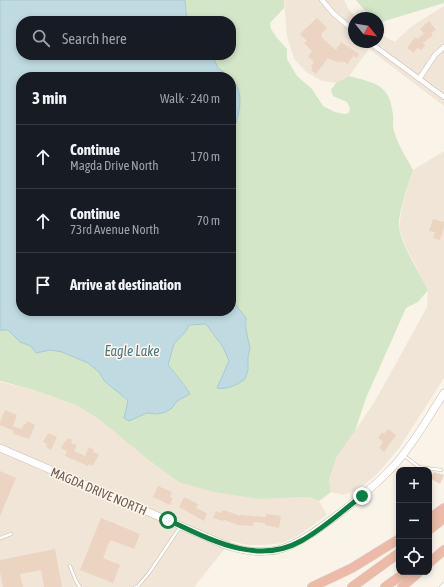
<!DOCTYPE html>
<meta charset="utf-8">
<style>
:root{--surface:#171b24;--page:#20242c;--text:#f1f3f6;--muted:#9ea1a6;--line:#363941}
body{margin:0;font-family:"Asap Condensed",sans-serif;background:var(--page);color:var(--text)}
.controls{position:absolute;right:12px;bottom:12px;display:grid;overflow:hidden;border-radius:8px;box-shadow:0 2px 6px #0003}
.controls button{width:36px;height:36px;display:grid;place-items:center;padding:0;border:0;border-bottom:1px solid var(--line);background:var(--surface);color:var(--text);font:20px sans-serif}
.compass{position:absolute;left:348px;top:12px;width:36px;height:36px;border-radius:50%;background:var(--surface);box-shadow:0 2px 6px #0003;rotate:120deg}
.stop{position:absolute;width:12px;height:12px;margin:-9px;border:3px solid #0b8043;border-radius:50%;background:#fff}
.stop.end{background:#0b8043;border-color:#fff;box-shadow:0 1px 4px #0008}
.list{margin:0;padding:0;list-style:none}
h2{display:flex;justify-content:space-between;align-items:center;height:52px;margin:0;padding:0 16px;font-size:17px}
h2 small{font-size:13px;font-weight:400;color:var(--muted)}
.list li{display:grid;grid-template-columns:26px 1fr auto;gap:12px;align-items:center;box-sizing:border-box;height:64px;padding:0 16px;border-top:1px solid var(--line)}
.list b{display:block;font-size:15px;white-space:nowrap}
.list p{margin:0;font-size:13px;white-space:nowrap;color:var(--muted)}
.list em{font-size:13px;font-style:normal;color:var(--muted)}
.icon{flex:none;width:22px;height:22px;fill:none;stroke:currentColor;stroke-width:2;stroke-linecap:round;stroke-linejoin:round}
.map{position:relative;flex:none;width:444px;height:587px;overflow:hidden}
.search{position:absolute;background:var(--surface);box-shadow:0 2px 6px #0003;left:16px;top:16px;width:220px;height:44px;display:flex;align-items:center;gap:10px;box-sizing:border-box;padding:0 14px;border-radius:16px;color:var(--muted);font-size:15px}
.panel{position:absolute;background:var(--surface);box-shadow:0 2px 6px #0003;left:16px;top:72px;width:220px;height:244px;border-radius:16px}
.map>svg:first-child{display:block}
.residential{fill:#f1e5d7}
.green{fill:#d3e6c8}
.water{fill:#bfdbe1;stroke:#a6cad2}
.building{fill:#ecd4c3}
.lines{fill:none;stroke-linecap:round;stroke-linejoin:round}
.lane-casing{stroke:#cbbcaf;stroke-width:3.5}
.street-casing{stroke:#cbbcaf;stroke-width:5.5}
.secondary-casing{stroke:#cdbcad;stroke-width:8}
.highway-casing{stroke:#d7d1ce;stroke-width:10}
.lane{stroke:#fff;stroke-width:2.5}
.street{stroke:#fff;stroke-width:4.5}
.secondary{stroke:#fff;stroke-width:7}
.highway{stroke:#ecbaa6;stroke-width:9}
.route{stroke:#0b8043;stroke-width:5}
.labels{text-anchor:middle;stroke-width:3;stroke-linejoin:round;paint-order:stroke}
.street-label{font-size:13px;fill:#715c4f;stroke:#fdf7ee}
.water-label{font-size:14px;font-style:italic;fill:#4c7781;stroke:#fdf7ee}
</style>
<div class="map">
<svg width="444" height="587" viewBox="0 0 444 587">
<rect width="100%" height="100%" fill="#faf3e8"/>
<g class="residential">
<path d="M284 0H344L349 10 357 18H354V42H378V33L395 42 412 26 444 6V106L369 49 349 76 336 83 322 81 306 72 294 59 287 36Z"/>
<path d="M444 151V378L399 448 377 474 359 489 344 495 331 492 329 480 337 456 355 431 375 401 393 369 427 307 428 290 406 247 399 227 402 207 413 170Z"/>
<path d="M0 382 31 389 76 405 99 419 146 458 260 499 309 497 319 501 327 515 301 534 283 543 264 545H247L231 541 194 587H0Z"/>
</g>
<g class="green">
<path d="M185 0H284V8L270 23 271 29 277 38 287 49V59L297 76 312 89 323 106 335 112 344 114 349 113 350 108 347 102 333 96 331 90 336 83 349 76C375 83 390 84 393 115 394 121 392 126 394 131 398 145 406 157 413 170 409 183 397 216 399 228 403 248 419 272 428 290L418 302 406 308 366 398 355 431 337 456 329 480 331 492 319 501 309 497 260 499 214 492 179 482 146 458 99 419 76 405 31 389 0 381V330H8L20 342 31 346 36 353 50 350 62 352 88 363 99 372 105 383 118 392 128 402 124 418 129 421 147 413 157 414 172 408 177 401 190 394 185 385 168 365 174 344 186 331 189 325 206 324 223 347 229 361 220 382 245 379 248 370V357L250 348 246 330 247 322 231 299V136L239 111 233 80 218 68 212 55H231V21H187Z"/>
<path d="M356 0H444V3L378 23V18H371Z"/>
</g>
<g class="water">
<path d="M0 0H185L187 21H21V55H212L218 68 230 77H21V311H231V299L246 318V330L250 348 248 357V370L245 379C237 385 227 390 217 388L229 361 223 347 206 324 189 325 186 331 174 344 168 365C176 375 184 383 190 394L177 401 172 408 166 412 157 414 147 413 129 421 124 418 128 401 118 392 105 382 99 372 88 363 62 352 50 350 36 353 31 346 20 342 8 330H0Z"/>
<path d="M231 78C247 94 238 118 231 136Z"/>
</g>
<g class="building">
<path d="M317 18 327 28 321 34 322 35 321 37 336 50 341 42 359 54 357 58 353 56 348 64 343 61 342 63 339 61 338 63 334 60V61L328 58 316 74 311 70 313 68 311 66 314 62 308 57 312 51 304 43 307 41 300 34Z"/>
<path d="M429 21 436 30 431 33 433 35 423 43 425 45 421 50 417 48 414 53 407 48 415 37 417 39 424 34 420 29Z"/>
<path d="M433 219 444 222V227L440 240 433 238 435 232 429 231Z"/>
<path d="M5 410 17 415 13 426 22 429 24 424H26L27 421 35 425 29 439 13 434 14 431 0 425V422Z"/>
<path d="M388 429 396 435 384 452 379 448 383 442 378 438 382 432 384 434Z"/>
<path d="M48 433 57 437 51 450 46 447 47 444 43 442Z"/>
<path d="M68 438 72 440 71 443 77 445 74 451 85 456 89 447 94 450 93 452 99 454 93 466 89 464 88 466 65 456 67 451 61 448 65 441H66Z"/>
<path d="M0 471 16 478 0 516Z"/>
<path d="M434 472 444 475 440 484 430 478Z"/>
<path d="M158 486 172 492 170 497 173 498 170 505 153 497Z"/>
<path d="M184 497 198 504 196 508 207 513 204 521 179 507Z"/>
<path d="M224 510 240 516V515L266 517V514L281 516 279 528 265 525V523L254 522 253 526 238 525 224 520 223 521 213 518 216 511 221 513 222 511Z"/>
<path d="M101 518 140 534 134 549 110 540 103 558 120 565 113 583 80 570Z"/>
<path d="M55 549 62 587H44L41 570 20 574 23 587H3L0 572V560Z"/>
</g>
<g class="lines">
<defs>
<g id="lane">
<path d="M403 455 419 467 441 470"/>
<path d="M0 538 11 534"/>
<path d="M70 566 76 581 80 587"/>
<path d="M135 587H137L149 573 180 527"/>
</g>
<g id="street">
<path d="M322 0 334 14 354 31"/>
<path d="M369 42 444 97"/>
<path d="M419 79 435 55 444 47"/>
<path d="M442 587 444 585"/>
</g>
<path id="secondary" d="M0 448 225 545C275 562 297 545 336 516 358 499 380 482 398 461 416 440 429 416 444 393"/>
<g id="highway">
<path d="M429 519 444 508"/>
<path d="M429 530 444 518"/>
<path d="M429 563 444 550"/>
<path d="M312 587 352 568 399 539"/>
<path d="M352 587 399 553"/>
<path d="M385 587 406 572"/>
<path d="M402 587 419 572"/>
</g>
</defs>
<use href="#lane" class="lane-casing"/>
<use href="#street" class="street-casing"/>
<use href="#secondary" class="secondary-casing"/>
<use href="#highway" class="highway-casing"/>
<use href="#lane" class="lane"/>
<use href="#street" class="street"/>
<use href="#secondary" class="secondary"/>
<use href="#highway" class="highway"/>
</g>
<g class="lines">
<path class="route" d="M168 520C209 539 257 566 301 541 323 529 342 511 362 496"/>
</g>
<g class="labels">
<g class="street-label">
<text transform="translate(99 491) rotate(23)" y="5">MAGDA DRIVE NORTH</text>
</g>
<g class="water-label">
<text x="132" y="356">Eagle Lake</text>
</g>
</g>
</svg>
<div class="controls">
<button>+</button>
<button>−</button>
<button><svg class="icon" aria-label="locate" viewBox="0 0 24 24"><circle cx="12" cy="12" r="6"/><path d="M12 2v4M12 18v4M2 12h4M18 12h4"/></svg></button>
</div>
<svg class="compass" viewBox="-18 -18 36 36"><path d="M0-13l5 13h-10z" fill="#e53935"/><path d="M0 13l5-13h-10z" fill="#9ea1a6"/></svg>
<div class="stop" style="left:168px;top:520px"></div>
<div class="stop end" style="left:362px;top:496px"></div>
<div class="search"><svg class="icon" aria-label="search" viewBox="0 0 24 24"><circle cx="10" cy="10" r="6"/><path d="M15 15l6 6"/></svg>Search here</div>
<section class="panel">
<h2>3 min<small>Walk · 240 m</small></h2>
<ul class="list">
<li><svg class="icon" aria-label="ahead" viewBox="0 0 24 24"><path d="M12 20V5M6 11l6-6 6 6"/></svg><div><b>Continue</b><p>Magda Drive North</p></div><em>170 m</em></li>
<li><svg class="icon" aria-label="ahead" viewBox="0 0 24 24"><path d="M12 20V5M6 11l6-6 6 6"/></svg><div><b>Continue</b><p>73rd Avenue North</p></div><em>70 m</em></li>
<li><svg class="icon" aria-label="arrive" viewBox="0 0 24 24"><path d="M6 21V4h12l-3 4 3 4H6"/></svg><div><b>Arrive at destination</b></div></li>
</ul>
</section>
</div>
